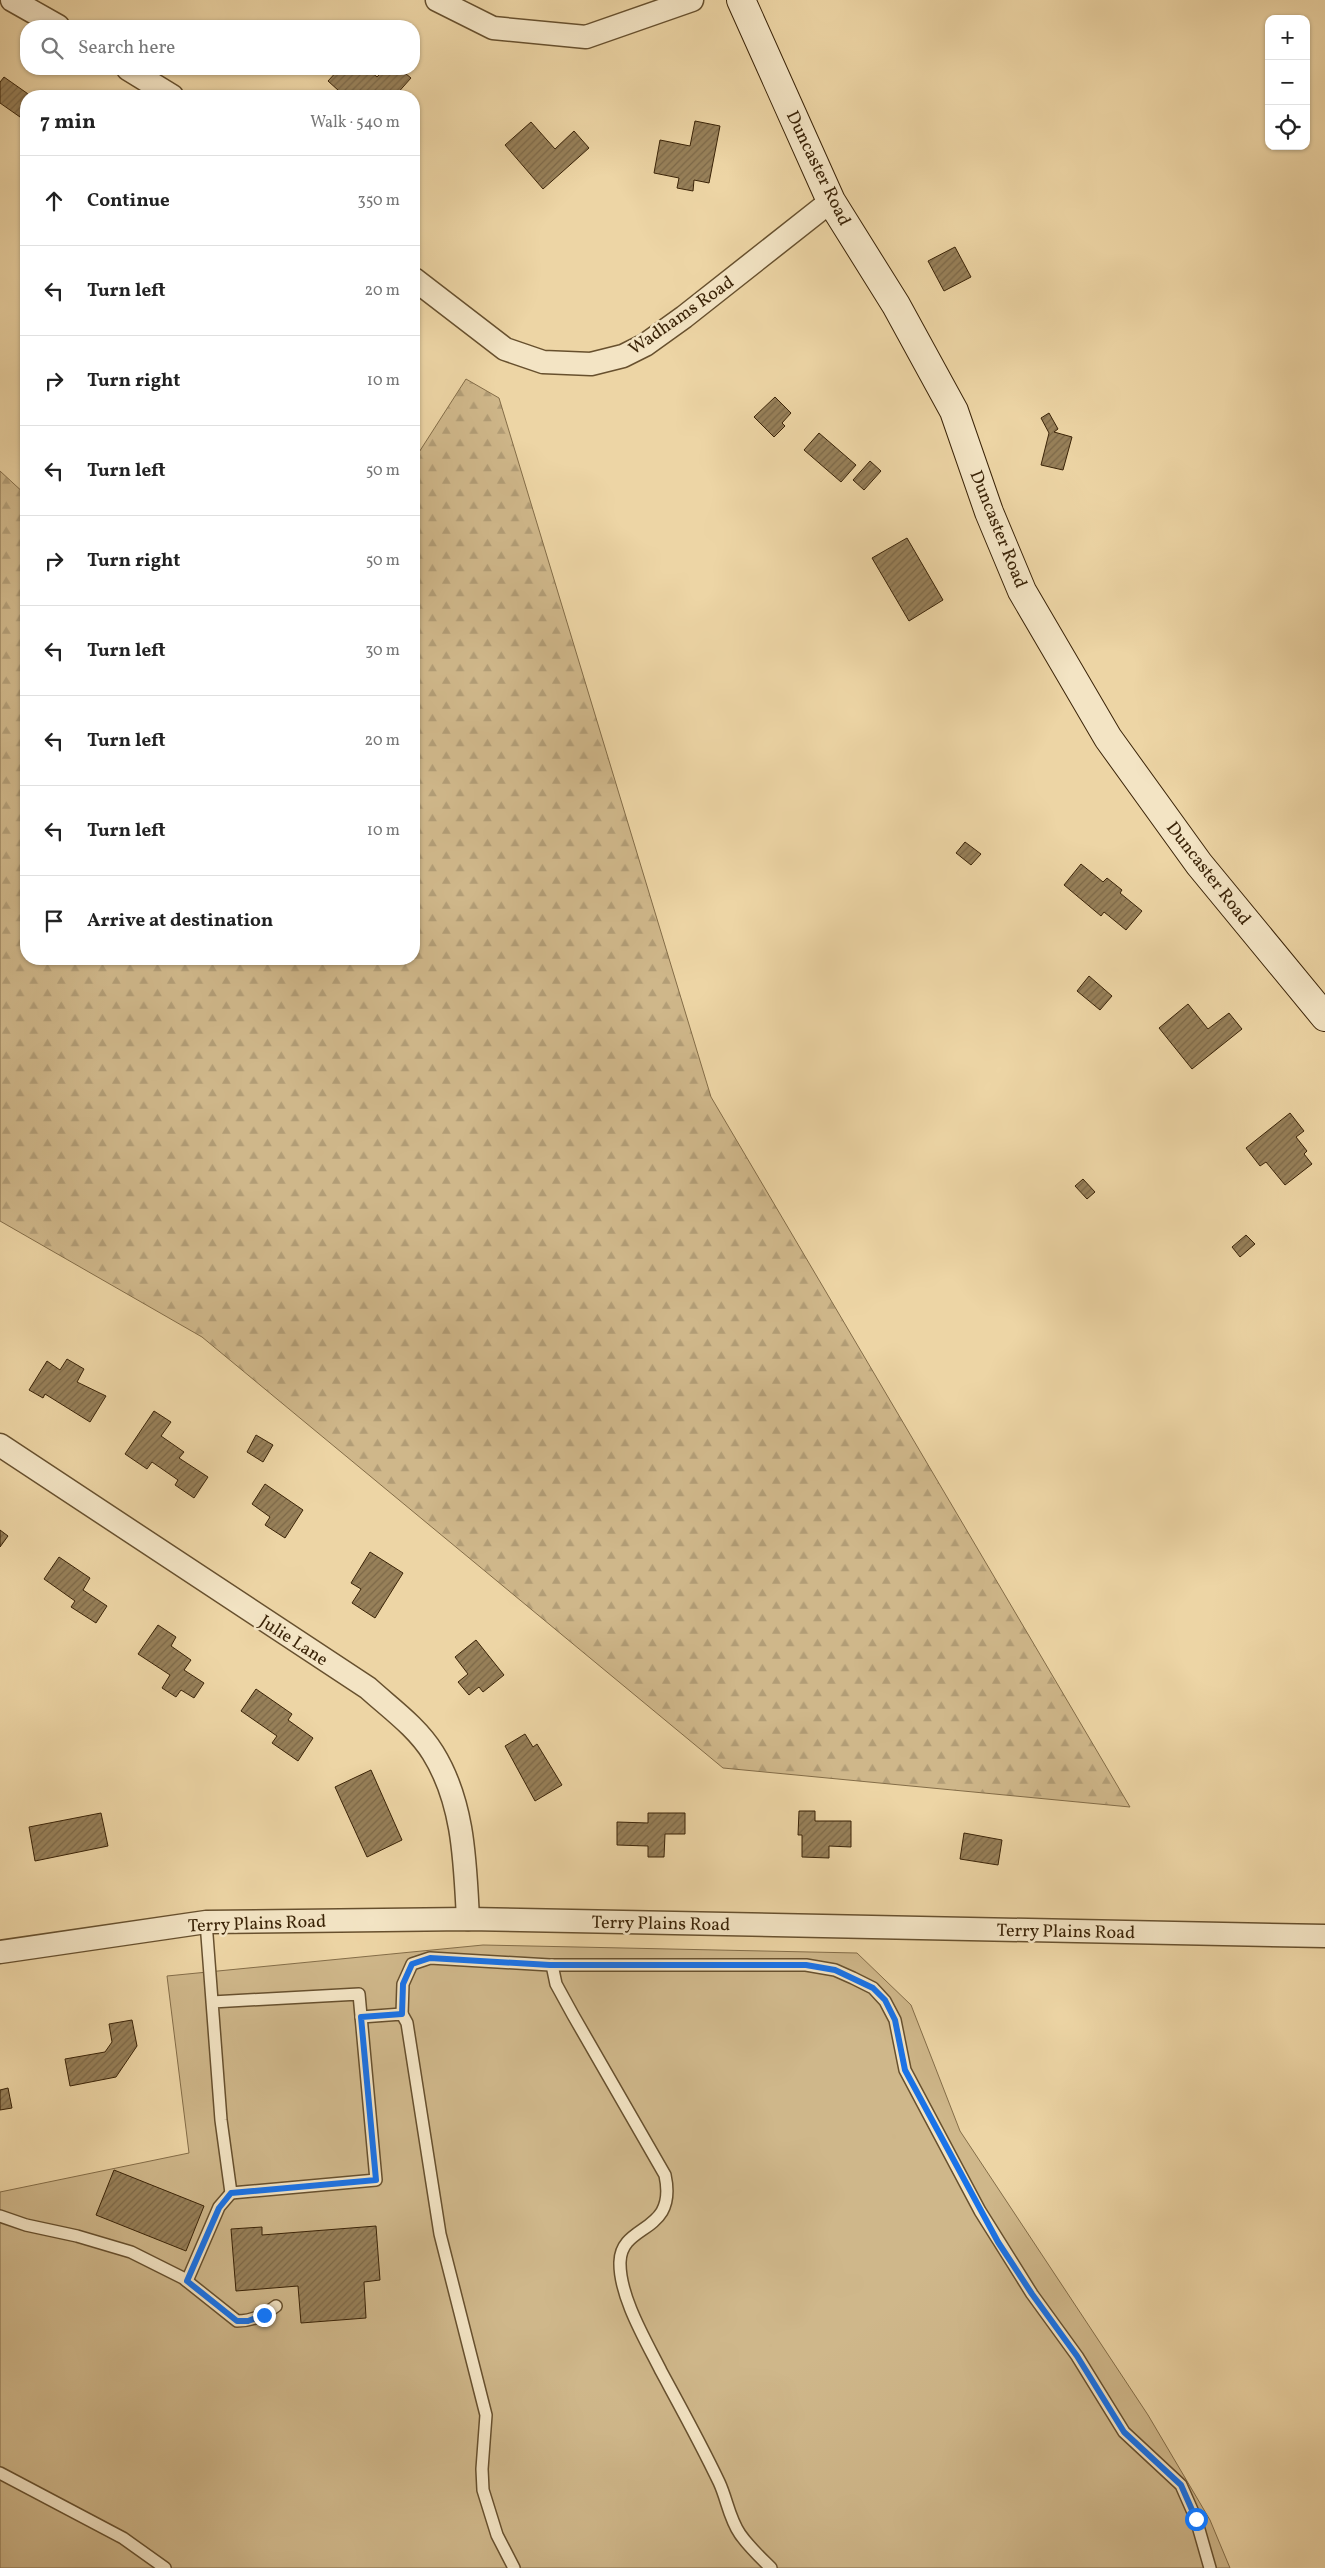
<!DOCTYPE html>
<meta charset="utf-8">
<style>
:root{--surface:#fff;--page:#f6f6f6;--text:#222;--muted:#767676;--line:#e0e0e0}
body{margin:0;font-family:Vollkorn,serif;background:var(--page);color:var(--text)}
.controls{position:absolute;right:15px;top:15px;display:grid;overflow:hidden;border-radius:10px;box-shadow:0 1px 4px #0004}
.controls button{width:45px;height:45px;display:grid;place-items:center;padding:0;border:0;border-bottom:1px solid var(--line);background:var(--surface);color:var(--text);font:25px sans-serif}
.stop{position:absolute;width:15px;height:15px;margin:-11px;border:4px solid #1a73e8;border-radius:50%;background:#fff}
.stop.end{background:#1a73e8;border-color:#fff;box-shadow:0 1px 5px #0008}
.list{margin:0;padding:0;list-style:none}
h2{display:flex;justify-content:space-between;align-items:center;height:65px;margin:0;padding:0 20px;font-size:21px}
h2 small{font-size:16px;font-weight:400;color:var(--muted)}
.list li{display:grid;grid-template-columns:32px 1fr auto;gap:15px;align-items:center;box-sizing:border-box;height:90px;padding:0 20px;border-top:1px solid var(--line)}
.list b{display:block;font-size:19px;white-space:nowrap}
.list em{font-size:16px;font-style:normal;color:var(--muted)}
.icon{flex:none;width:28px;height:28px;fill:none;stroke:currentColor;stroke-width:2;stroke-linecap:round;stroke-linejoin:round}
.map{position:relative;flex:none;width:1325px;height:2568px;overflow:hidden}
.search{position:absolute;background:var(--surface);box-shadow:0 1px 4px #0004;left:20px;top:20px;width:400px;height:55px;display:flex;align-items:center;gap:12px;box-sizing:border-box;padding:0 18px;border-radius:20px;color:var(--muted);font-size:19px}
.panel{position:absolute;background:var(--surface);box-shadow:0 1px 4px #0004;left:20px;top:90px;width:400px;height:875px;border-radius:20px}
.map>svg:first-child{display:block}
.grass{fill:#cfb78a;stroke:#846d48}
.forest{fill:url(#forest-firs);stroke:#846d48}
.building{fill:url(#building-hatch);stroke:#3a2307}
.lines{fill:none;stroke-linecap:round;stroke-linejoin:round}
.lane-casing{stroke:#67502e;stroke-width:14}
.street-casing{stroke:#67502e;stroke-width:25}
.secondary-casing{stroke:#3a2307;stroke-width:30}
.lane{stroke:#f3e4c4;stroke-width:11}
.street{stroke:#f3e4c4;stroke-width:22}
.secondary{stroke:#f3e4c4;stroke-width:28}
.route{stroke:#1a73e8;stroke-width:6}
.labels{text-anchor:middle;stroke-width:5;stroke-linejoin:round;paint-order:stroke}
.street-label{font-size:18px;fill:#3a2307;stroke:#f3e4c4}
</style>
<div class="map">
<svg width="1325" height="2568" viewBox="0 0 1325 2568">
<defs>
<pattern id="forest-firs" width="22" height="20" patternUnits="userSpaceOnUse" patternTransform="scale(1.25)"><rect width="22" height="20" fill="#cfb78a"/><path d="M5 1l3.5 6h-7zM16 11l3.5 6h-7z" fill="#b29d76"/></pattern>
<pattern id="building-hatch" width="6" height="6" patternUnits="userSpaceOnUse" patternTransform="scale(1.25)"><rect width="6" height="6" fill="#978059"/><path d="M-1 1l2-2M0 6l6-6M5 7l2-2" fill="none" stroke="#7c6848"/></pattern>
</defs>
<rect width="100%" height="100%" fill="#edd5a5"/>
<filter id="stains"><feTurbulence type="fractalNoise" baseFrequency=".004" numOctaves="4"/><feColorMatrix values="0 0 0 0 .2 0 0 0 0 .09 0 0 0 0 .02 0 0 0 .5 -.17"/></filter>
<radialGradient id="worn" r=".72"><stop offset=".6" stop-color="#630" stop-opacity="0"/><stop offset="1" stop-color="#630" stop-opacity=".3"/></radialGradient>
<path class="grass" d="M483 1945 857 1953 911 2005 960 2131 1148 2415 1210 2520 1230 2568H0V2192L189 2153 167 1976Z"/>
<path class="forest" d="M466 379 499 398 711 1097 1130 1807 723 1768 202 1337 0 1221V471L26 495V959H414V460Z"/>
<g class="building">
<path d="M339 69H368L377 77 385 69H400L411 78 395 96H335L339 91 328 81Z"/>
<path d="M4 77 31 96H26V108L20 117 0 103V82Z"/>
<path d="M695 121 720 126 709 183 694 180 693 191 677 188 679 178 654 173 660 140 690 146Z"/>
<path d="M531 122 555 149 574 131 589 148 543 189 505 145Z"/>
<path d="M955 247 971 277 944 291 928 261Z"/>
<path d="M775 397 791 413 782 423 785 426 774 437 754 417Z"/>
<path d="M1049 413 1058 429 1054 432 1072 437 1063 470 1041 465 1049 433 1041 418Z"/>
<path d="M819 433 856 465 841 482 804 450Z"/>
<path d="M870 461 881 471 864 490 853 480Z"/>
<path d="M907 538 943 600 909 621 872 558Z"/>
<path d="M965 842 981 854 971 865 956 853Z"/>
<path d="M1081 864 1103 882 1107 878 1122 890 1120 893 1142 911 1126 930 1104 912 1101 916 1064 885Z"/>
<path d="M1089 976 1112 996 1100 1010 1077 991Z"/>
<path d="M1188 1004 1208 1029 1229 1013 1242 1029 1192 1069 1159 1028Z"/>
<path d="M1290 1113 1304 1131 1296 1137 1307 1151 1304 1154 1312 1164 1285 1185 1266 1162 1260 1166 1246 1148Z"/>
<path d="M1083 1179 1095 1192 1087 1199 1075 1186Z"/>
<path d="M1246 1235 1255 1244 1240 1257 1232 1247Z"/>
<path d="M67 1359 84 1369 77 1382 106 1396 90 1422 45 1394 43 1398 29 1390 47 1361 60 1370Z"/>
<path d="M154 1411 171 1422 161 1436 184 1452 179 1458 208 1477 194 1498 175 1485 178 1480 152 1462 147 1469 125 1454Z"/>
<path d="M256 1435 273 1445 263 1462 247 1452Z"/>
<path d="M265 1484 303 1510 285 1538 265 1525 270 1517 252 1504Z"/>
<path d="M0 1530 8 1536 0 1547Z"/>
<path d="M370 1552 403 1573 375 1618 352 1603 361 1589 351 1583Z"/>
<path d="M59 1557 90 1578 83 1590 107 1606 96 1623 71 1607 75 1601 44 1579Z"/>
<path d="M158 1625 176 1637 171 1646 191 1660 184 1670 204 1683 194 1698 181 1690 176 1697 162 1688 170 1675 138 1654Z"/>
<path d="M476 1640 504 1675 483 1692 479 1687 469 1695 458 1682 468 1674 455 1657Z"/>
<path d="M256 1689 292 1714 288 1720 313 1738 298 1761 272 1743 277 1736 241 1711Z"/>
<path d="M525 1734 533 1747 537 1744 562 1785 535 1801 505 1746Z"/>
<path d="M371 1770 402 1840 367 1857 335 1787Z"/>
<path d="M799 1811H815V1821H851V1847L829 1846V1858L802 1857V1835H798Z"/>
<path d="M101 1813 108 1846 35 1861 29 1827Z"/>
<path d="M648 1813H685V1834H665L664 1857H648V1846L617 1845V1822L648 1823Z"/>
<path d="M964 1833 1002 1840 998 1865 960 1859Z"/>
<path d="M132 2020 137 2046 116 2077 70 2086 65 2059 105 2052 112 2042 109 2024Z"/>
<path d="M8 2088 12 2108 0 2110V2090Z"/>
<path d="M114 2170 204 2206 186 2251 96 2215Z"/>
<path d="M376 2226 380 2280 364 2282 366 2318 301 2323 298 2286 236 2291 231 2229 262 2227V2235Z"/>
</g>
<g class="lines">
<defs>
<g id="lane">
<path d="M206 1922 221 2120 231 2193 376 2180 359 1994 212 2002"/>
<path d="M552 1965 556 1984 573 2015 665 2175C678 2235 621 2222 620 2262 619 2296 646 2341 661 2371 681 2408 701 2444 719 2482 727 2499 729 2518 740 2534 749 2547 760 2557 771 2568"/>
<path d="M402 2014 403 1984 412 1964 430 1958 550 1965H806L835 1970 853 1978 873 1988 885 2001 895 2020 905 2070 980 2211 1032 2294 1077 2356 1124 2432 1181 2485 1196 2519 1210 2568"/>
<path d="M361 2017 402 2014 407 2023 440 2234 486 2415 482 2469 483 2490 497 2535 514 2568"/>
<path d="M0 2216 26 2225 77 2236 131 2252 183 2278 237 2321C253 2321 264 2315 276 2306"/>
<path d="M187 2281 219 2207 231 2193"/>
<path d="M0 2473 123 2538 165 2568"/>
</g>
<g id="street">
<path d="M12 0 58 26"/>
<path d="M437 0 493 28 586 37 692 0"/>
<path d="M128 69 172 96"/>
<path d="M414 279 505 349 543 362 591 364 623 356 645 345 684 317 831 201"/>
<path d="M0 1445 368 1688C390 1708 417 1727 433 1753 464 1803 465 1862 468 1919"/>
<path d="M0 1952 206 1922 468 1919 1325 1936"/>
</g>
<path id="secondary" d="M741 0 831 201 896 305 954 411 989 512 1022 591 1108 738 1199 864 1325 1017"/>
</defs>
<use href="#lane" class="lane-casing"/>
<use href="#street" class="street-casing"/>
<use href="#secondary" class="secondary-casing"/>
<use href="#lane" class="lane"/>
<use href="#street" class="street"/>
<use href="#secondary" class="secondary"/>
</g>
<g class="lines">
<path class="route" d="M264 2315 248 2321H237L187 2281 219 2208 231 2193 376 2180 361 2017 402 2014 403 1984 412 1964 430 1958 550 1965H806L835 1970 873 1988 885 2000 895 2020 905 2070 998 2242 1032 2294 1077 2356 1124 2432 1181 2485 1196 2519"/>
</g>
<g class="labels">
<g class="street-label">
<text transform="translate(819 168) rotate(64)" y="6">Duncaster Road</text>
<text transform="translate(681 315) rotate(-35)" y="6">Wadhams Road</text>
<text transform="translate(999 529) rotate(68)" y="6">Duncaster Road</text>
<text transform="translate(1209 873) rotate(52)" y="6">Duncaster Road</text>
<text transform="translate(294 1640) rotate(33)" y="6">Julie Lane</text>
<text transform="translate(257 1923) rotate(-2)" y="6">Terry Plains Road</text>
<text transform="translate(661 1923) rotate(1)" y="6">Terry Plains Road</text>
<text transform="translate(1066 1931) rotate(1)" y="6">Terry Plains Road</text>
</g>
</g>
<rect width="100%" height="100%" filter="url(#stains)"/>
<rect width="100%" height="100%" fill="url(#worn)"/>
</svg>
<div class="controls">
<button>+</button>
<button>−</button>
<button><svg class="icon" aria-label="locate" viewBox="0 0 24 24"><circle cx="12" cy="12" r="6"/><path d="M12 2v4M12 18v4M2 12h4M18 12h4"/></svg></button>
</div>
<div class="stop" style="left:1196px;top:2519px"></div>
<div class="stop end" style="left:264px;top:2315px"></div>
<div class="search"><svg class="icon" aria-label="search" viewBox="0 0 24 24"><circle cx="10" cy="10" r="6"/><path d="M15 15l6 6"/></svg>Search here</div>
<section class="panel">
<h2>7 min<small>Walk · 540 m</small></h2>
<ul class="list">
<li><svg class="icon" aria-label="ahead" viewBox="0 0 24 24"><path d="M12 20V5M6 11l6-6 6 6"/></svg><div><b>Continue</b></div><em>350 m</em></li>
<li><svg class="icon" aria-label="left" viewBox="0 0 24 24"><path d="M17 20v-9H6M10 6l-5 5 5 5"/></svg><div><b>Turn left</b></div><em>20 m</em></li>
<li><svg class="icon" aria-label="right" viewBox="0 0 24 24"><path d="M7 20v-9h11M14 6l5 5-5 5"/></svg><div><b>Turn right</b></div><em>10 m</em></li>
<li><svg class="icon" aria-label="left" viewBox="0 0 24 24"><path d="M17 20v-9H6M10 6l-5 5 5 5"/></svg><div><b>Turn left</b></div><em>50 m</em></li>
<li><svg class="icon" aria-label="right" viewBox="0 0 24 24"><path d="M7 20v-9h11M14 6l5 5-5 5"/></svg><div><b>Turn right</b></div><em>50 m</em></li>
<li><svg class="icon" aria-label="left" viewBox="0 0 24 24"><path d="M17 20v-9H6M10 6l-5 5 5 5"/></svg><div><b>Turn left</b></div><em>30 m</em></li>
<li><svg class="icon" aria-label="left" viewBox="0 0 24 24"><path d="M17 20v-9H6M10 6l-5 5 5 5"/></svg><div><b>Turn left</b></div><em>20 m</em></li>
<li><svg class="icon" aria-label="left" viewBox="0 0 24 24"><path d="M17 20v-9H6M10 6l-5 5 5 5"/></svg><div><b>Turn left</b></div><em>10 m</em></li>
<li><svg class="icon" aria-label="arrive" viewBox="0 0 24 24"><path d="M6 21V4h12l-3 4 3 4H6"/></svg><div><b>Arrive at destination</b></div></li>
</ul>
</section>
</div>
